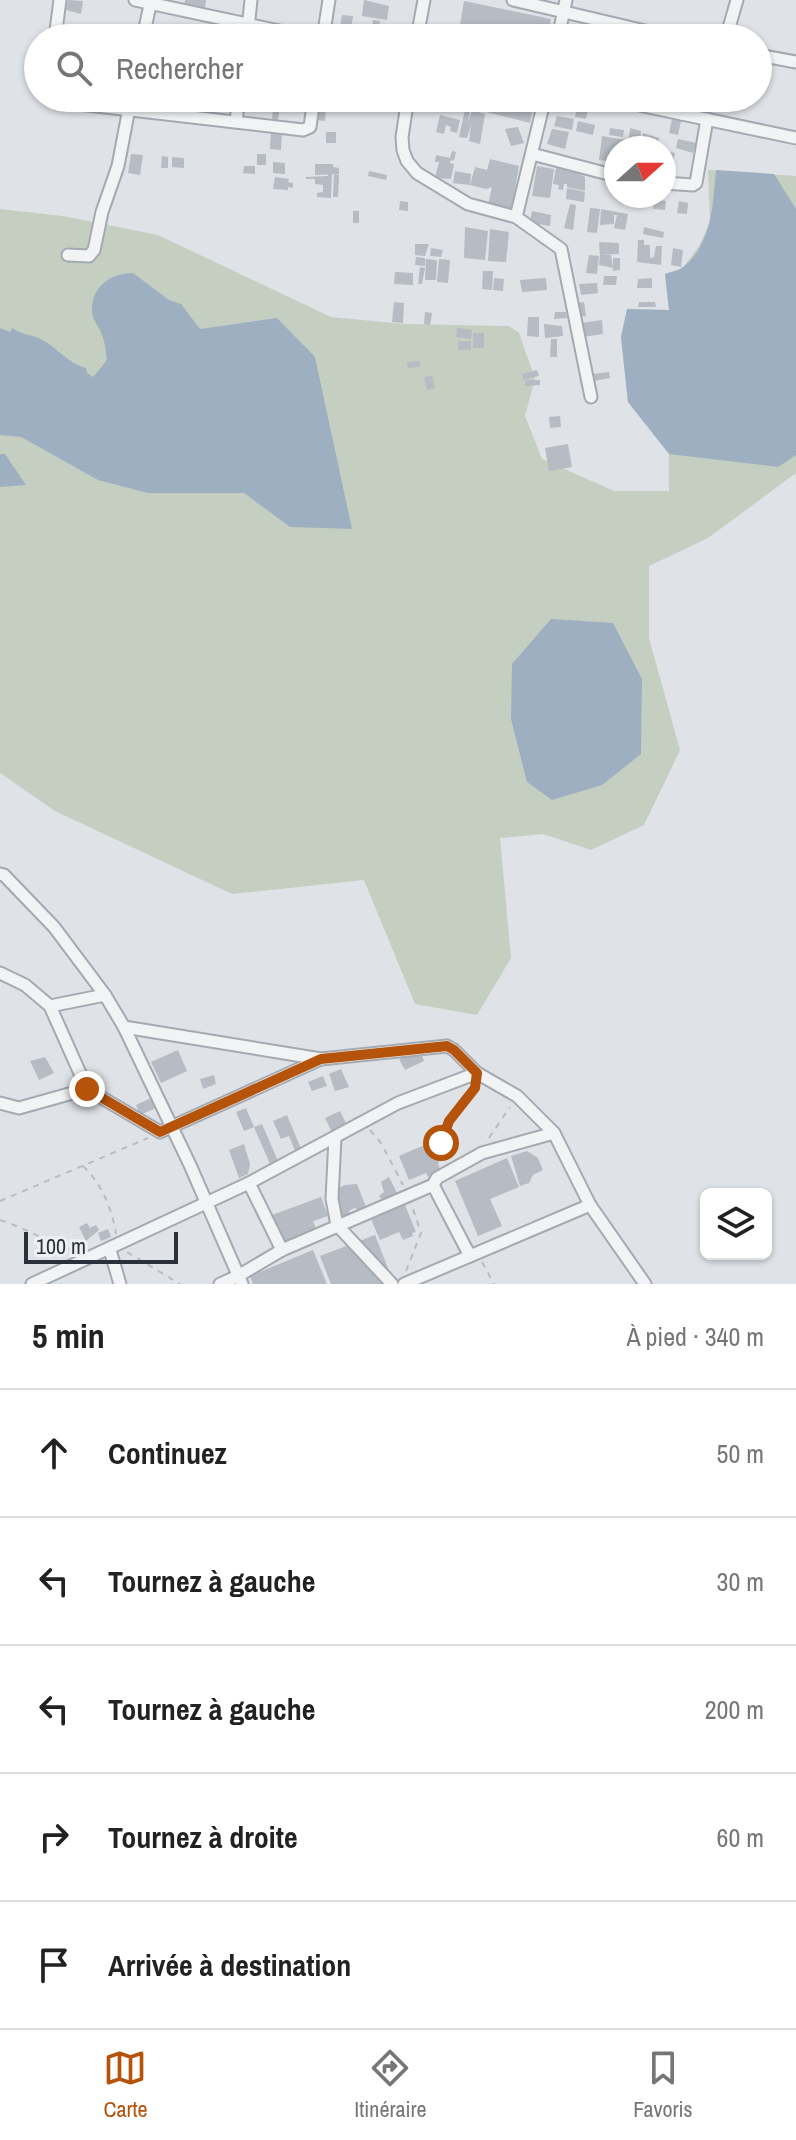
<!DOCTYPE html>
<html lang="fr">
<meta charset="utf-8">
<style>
:root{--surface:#fff;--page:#f2f2f2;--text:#222;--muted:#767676;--line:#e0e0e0;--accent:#b45309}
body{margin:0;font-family:"Archivo Narrow",sans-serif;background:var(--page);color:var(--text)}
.controls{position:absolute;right:24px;bottom:24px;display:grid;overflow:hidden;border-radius:12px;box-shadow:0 2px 6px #0004}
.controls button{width:72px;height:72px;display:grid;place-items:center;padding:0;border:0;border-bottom:2px solid var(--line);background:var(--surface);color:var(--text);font:40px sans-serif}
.compass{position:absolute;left:604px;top:136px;width:72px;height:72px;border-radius:50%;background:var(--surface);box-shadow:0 2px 6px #0004;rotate:69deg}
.scale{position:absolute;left:24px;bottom:20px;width:154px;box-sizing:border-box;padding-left:8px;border:4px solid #2a303c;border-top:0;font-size:22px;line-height:28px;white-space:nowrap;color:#2a303c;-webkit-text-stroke:6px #eef1f4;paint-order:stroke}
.stop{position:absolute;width:24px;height:24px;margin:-18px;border:6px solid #b45309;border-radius:50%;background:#fff}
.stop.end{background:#b45309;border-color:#fff;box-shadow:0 2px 8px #0008}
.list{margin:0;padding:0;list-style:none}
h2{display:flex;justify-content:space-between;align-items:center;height:104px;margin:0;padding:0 32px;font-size:34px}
h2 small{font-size:26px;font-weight:400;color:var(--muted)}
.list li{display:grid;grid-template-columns:52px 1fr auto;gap:24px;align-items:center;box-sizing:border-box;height:128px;padding:0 32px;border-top:2px solid var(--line)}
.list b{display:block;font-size:30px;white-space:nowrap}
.list em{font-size:26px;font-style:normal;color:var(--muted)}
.icon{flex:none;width:44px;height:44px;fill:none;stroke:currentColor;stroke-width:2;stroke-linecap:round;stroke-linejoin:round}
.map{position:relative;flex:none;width:796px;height:1284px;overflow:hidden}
.search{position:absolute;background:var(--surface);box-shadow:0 2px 6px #0004;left:24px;right:24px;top:24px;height:88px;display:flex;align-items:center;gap:20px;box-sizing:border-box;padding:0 28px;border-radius:44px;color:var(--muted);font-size:30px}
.sheet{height:744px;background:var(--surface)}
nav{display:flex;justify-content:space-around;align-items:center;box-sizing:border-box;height:112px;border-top:2px solid var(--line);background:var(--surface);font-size:22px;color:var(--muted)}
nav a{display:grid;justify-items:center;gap:4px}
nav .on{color:var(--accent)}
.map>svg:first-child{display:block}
.green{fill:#c4cfc1}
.water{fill:#9eafc2}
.building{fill:#b7bbc3}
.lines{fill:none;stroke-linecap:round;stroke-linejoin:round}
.minor-casing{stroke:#a5a9b0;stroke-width:15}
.path{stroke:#b9bcc1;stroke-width:2;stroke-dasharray:6 6;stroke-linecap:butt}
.minor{stroke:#f1f3f5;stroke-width:11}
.route{stroke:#b45309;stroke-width:10}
</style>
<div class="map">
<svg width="796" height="1284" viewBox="0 0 796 1284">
<rect width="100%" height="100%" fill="#dfe2e6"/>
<path class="green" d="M708 170 796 176V473L708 538 649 566V638L680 750 644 825 591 850 543 834 500 838 511 958 477 1015 415 1004 364 880 232 894 55 811 0 773V209L63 216 158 235 331 317 404 324 509 326 519 333 535 379 525 416 542 459 614 491H669V454L628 402 621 337 627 309 669 310 665 274 683 268 699 246 710 222Z"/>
<g class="water">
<path d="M716 170 774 174 796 209V455L778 467 669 454 628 402 621 337 627 309 669 310 665 274C670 272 679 271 683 267 712 245 713 203 716 170Z"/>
<path d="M133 273 169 300 181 304 200 329 277 318 315 357 352 529 290 527 244 493H148L98 480 21 437 0 435V328L10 332 12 328C21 334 27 334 36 337 55 344 66 363 86 368L87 373 93 377 107 360C106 352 105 342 102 335 99 326 93 321 92 312 91 287 110 273 133 273Z"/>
<path d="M0 454H5L26 485 0 487Z"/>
<path d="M551 619 613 623 642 679 641 754 602 785 552 800 527 782 511 719 512 664Z"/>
</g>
<g class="building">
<path d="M68 0 83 1 81 14 66 10Z"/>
<path d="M185 0H206L205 8 184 4Z"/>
<path d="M364 0 389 6 387 20 362 16Z"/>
<path d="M464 1 551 19 548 38H488L459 32Z"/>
<path d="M342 15 353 16 350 38H338Z"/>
<path d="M373 20 380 21 378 38H371Z"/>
<path d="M89 26 108 28 107 38H89Z"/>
<path d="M438 28 459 34 458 38 436 36Z"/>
<path d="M64 32 77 34 76 38H62Z"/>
<path d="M137 98H141L140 105H149L150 98H161L160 111 134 105H137H135Z"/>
<path d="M182 98H193L191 108 182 106Z"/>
<path d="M301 98 303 110 290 111 289 99Z"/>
<path d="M414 98 424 101 423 110 412 107Z"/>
<path d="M448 98H467L465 108 447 104Z"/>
<path d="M489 98H535L530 123 487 112Z"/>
<path d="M558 98H569L568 108 557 105Z"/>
<path d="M572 99 589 103 586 119 575 117 577 108 570 107Z"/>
<path d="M317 103 326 104 325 121 316 120Z"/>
<path d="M273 105 280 106 278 121 272 120Z"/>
<path d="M465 109 470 110 468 123 472 110 485 114 480 144 469 141 471 125 467 138 459 137Z"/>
<path d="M440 115 460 120 457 133 450 131 451 127 446 125 444 134 436 132Z"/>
<path d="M557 116 574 119 572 130 554 126Z"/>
<path d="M672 119 681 121 678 135 669 133Z"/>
<path d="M578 121 595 125 593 135 576 131Z"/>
<path d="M518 127 524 143 511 146 505 129Z"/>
<path d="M610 128 624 130 623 137 609 135Z"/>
<path d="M630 128 641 131 640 141 629 139Z"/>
<path d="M552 129 569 132 565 149 547 144Z"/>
<path d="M271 131 282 132 281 150 270 149Z"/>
<rect x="326" y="132" width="10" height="11"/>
<path d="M643 133 659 138 657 147 641 144Z"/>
<path d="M602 136 626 140 625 148H616V168L609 167 613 146 608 161 599 160Z"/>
<path d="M678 139 696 143 693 153 676 148Z"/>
<path d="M452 151 456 152 454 160 450 161V163L454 164 451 179 435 178 439 162H435L436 155 450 158Z"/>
<path d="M665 151 675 153 670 177 664 176Z"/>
<path d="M131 154 143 155 140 175 128 173Z"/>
<rect x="257" y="154" width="9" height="11"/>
<path d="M162 156 168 157V168H161Z"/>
<path d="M172 157 184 158V168L172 167Z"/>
<path d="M490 159 519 166 510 217 486 214 492 187 486 189 470 185 475 167 487 170Z"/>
<path d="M273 162 285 163V174L273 173Z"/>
<path d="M315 164H333V167L339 168V174L315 175Z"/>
<path d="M244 166H255V174L243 173Z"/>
<path d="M537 166 554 169 550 198 532 196Z"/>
<path d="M556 168 574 170 585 177V191L567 187V184H564L563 190 558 189 559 185 553 184Z"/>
<path d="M369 171 387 175 386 180 368 176Z"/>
<path d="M455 171 471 174 470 185 453 183Z"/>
<path d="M328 174H332L331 198 317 197V193L323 192V185L315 184V179H306V177L328 176Z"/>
<path d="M334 174 339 175 338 197H333Z"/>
<path d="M275 177 289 179 288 182 293 183V188L288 187V190L273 189Z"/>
<path d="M567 188 585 192 584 202 566 199Z"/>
<path d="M654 200 666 201 665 210 653 209Z"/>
<path d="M400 201 408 202V211L399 210Z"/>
<path d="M679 201 688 203 687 214 677 213Z"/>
<path d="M570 204 576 205 573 230 564 228Z"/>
<path d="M590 208 600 209 597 233 587 232Z"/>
<path d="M601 209 628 214 625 230 614 228 617 215H614V224L600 225Z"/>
<rect x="353" y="211" width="6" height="12"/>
<path d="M532 211 551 215 550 226 530 223Z"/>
<path d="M465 227 488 231 485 260 464 258Z"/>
<path d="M644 227 664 232 663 238 643 234Z"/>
<path d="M490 229 509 232 506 262 488 261Z"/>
<path d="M638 240H644V245H650V258L654 257 656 246H662L661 265 637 262Z"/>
<path d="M599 242 619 243V254L600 255Z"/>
<path d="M415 244H429L425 256 415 255Z"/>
<path d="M431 248 443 250 441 257 430 256Z"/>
<path d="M673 248 683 250 681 267 671 265Z"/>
<path d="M589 255 599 256 597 274 586 273Z"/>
<path d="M600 255H611L613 268 599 265Z"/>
<path d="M416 257 425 258V266L415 265Z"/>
<path d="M613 258H620V270L613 271Z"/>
<path d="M426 259 437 260 436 280H425Z"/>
<path d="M439 259 450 260 448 283 437 282Z"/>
<path d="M420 267 425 268 422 284H418Z"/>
<path d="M483 271H493L492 290 482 289Z"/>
<path d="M395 272 413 273V285L394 284Z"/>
<path d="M604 276H617L616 285H603Z"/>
<path d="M494 278 504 279 503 291 493 290Z"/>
<path d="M546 278 547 290 522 292 520 280Z"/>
<path d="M652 278V288H637L638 279Z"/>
<path d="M597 283 598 293 581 295 579 284Z"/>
<path d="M394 302 404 303 403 323 392 322Z"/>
<path d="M584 302 586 316 579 317 577 303Z"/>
<path d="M639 302H655L656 307H638Z"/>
<path d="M425 312 432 313 430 325 424 324Z"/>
<path d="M555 312H566L567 318 554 319Z"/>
<path d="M528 317H539V337L527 336Z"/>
<path d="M602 320 603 334 583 337 580 323Z"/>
<path d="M544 324 562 326 563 336 545 338Z"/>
<path d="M457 328 472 330 471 339 456 337Z"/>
<rect x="473" y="333" width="11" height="15"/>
<path d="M551 339H557V357H550Z"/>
<rect x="458" y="341" width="13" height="9"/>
<path d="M420 361V367L408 368 407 362Z"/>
<path d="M537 370 539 376 523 380 522 374Z"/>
<path d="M609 372 610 378 594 381 593 374Z"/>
<path d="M432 376 435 388 427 390 424 377Z"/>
<path d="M525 380H540V385L525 386Z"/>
<path d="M560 416 561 427 550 428 549 417Z"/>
<path d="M568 444 572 467 549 471 545 448Z"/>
<path d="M420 1049 424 1061 405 1070 399 1059Z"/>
<path d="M178 1050 187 1071 161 1083 151 1062Z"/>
<path d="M45 1057 54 1073 39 1080 30 1061Z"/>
<path d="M341 1069 349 1087 335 1091 329 1074Z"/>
<path d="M214 1075 216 1084 203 1089 200 1079Z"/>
<path d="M323 1076 327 1086 312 1091 308 1082Z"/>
<path d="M151 1098 156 1108 140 1115 136 1105Z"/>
<path d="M246 1108 254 1127 244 1131 236 1112Z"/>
<path d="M340 1111 350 1131 335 1138 325 1118Z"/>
<path d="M287 1115 302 1151 296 1153 289 1136 281 1139 273 1121Z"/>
<path d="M262 1124 278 1161 270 1164 254 1127Z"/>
<path d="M429 1143 441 1171 428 1177 426 1173 409 1180 399 1156Z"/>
<path d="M244 1144 250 1164 248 1174 239 1178 229 1150Z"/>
<path d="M527 1151 538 1158 543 1170 533 1175 529 1183 520 1186 511 1156Z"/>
<path d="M507 1158 519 1187 490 1199 502 1226 478 1236 455 1181Z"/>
<path d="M389 1177 397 1193 383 1201 379 1196 384 1192 381 1182Z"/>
<path d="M357 1184 366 1207 363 1211 354 1208 349 1211 351 1215 339 1220 329 1210 326 1194 345 1185Z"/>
<path d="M321 1197 328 1216 313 1221 316 1229 282 1242 272 1215Z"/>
<path d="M405 1205 416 1232 412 1233 413 1236 403 1240 399 1232 380 1240 371 1219Z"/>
<path d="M87 1223 90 1228 96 1225 99 1230 86 1241 79 1227Z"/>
<path d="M108 1229 111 1237 101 1241 98 1233Z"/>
<path d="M375 1235 393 1281 383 1284H331L320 1256Z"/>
<path d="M313 1250 327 1284H253L250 1276Z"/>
</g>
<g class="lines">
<defs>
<g id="minor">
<path d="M135 0 312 38"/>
<path d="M513 0 675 38"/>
<path d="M55 38 60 0"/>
<path d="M143 38 151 0"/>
<path d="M247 38 251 0"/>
<path d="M323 38 329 0"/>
<path d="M417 38 424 0"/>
<path d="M558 38 566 0"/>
<path d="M726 38 737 0"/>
<path d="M758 55 796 62"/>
<path d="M50 98 53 101 303 130 310 127 314 98"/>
<path d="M408 98 402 137 403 150 407 161 417 173 468 204 516 217 561 249 591 397"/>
<path d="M606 98 796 138"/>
<path d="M682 114 692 98"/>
<path d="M236 121 239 98"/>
<path d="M532 154 616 176"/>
<path d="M664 183 693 185 696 183 707 119"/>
<path d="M516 217 545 98"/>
<path d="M68 255 89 256 94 250 102 212 118 166 131 98"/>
<path d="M0 874 4 875 54 927 105 995 124 1027 190 1165 242 1284"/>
<path d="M0 973 25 985 50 1006 87 1089 160 1132 321 1059"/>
<path d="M50 1006 105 995"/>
<path d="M124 1027 321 1059 447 1046 454 1050 477 1073"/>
<path d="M0 1103 19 1108 87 1089"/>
<path d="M335 1138 332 1199 337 1225 392 1284"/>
<path d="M249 1183 282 1250"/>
<path d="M433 1185 470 1256"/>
<path d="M110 1250 120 1284"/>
<path d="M32 1284 249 1183 398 1103 477 1073 517 1096 554 1133 590 1205 645 1284"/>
<path d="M220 1284 238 1276 282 1250 433 1185 437 1178 482 1153 554 1133"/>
<path d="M404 1284 590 1205"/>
</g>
</defs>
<use href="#minor" class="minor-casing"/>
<g class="path">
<path d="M370 1130 381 1143 403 1185"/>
<path d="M489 1138 510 1107"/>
<path d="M437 1165 449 1121 475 1086"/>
<path d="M83 1166C102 1184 112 1209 116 1234"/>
<path d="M0 1201 148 1138"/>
<path d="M0 1220C26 1228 50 1244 76 1251"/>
<path d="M127 1252 180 1284"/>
<path d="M482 1262 494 1284"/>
<path d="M406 1271 421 1233 412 1206"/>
</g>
<use href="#minor" class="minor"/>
</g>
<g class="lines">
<path class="route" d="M87 1089 160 1132 321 1059 447 1046 454 1050 477 1073 475 1088 449 1121 441 1143"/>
</g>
</svg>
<div class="controls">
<button><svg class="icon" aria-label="layers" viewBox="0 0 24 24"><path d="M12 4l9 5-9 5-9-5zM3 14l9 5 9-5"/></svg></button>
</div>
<svg class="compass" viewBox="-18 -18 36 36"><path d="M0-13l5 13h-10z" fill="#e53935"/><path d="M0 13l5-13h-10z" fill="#767676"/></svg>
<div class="scale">100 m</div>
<div class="stop" style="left:441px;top:1143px"></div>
<div class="stop end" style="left:87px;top:1089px"></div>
<div class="search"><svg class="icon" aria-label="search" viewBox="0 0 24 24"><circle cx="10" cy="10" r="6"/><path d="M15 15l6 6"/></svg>Rechercher</div>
</div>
<section class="sheet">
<h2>5 min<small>À pied · 340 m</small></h2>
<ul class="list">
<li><svg class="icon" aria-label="ahead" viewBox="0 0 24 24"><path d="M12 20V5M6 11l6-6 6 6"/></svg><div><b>Continuez</b></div><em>50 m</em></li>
<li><svg class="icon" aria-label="left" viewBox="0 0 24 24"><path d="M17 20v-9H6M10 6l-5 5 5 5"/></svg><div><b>Tournez à gauche</b></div><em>30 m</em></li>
<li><svg class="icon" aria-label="left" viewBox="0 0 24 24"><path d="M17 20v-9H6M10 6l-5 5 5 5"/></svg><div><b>Tournez à gauche</b></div><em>200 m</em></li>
<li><svg class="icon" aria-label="right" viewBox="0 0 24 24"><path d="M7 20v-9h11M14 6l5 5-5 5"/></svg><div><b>Tournez à droite</b></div><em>60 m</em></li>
<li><svg class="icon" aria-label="arrive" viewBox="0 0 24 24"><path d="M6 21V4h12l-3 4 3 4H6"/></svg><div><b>Arrivée à destination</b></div></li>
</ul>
</section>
<nav>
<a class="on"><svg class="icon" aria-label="map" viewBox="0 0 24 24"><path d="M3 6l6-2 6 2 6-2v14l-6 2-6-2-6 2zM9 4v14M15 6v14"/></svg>Carte</a>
<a><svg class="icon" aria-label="directions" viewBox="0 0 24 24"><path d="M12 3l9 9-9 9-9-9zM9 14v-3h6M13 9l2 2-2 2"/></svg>Itinéraire</a>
<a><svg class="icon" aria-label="saved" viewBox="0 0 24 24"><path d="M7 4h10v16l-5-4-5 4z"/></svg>Favoris</a>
</nav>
